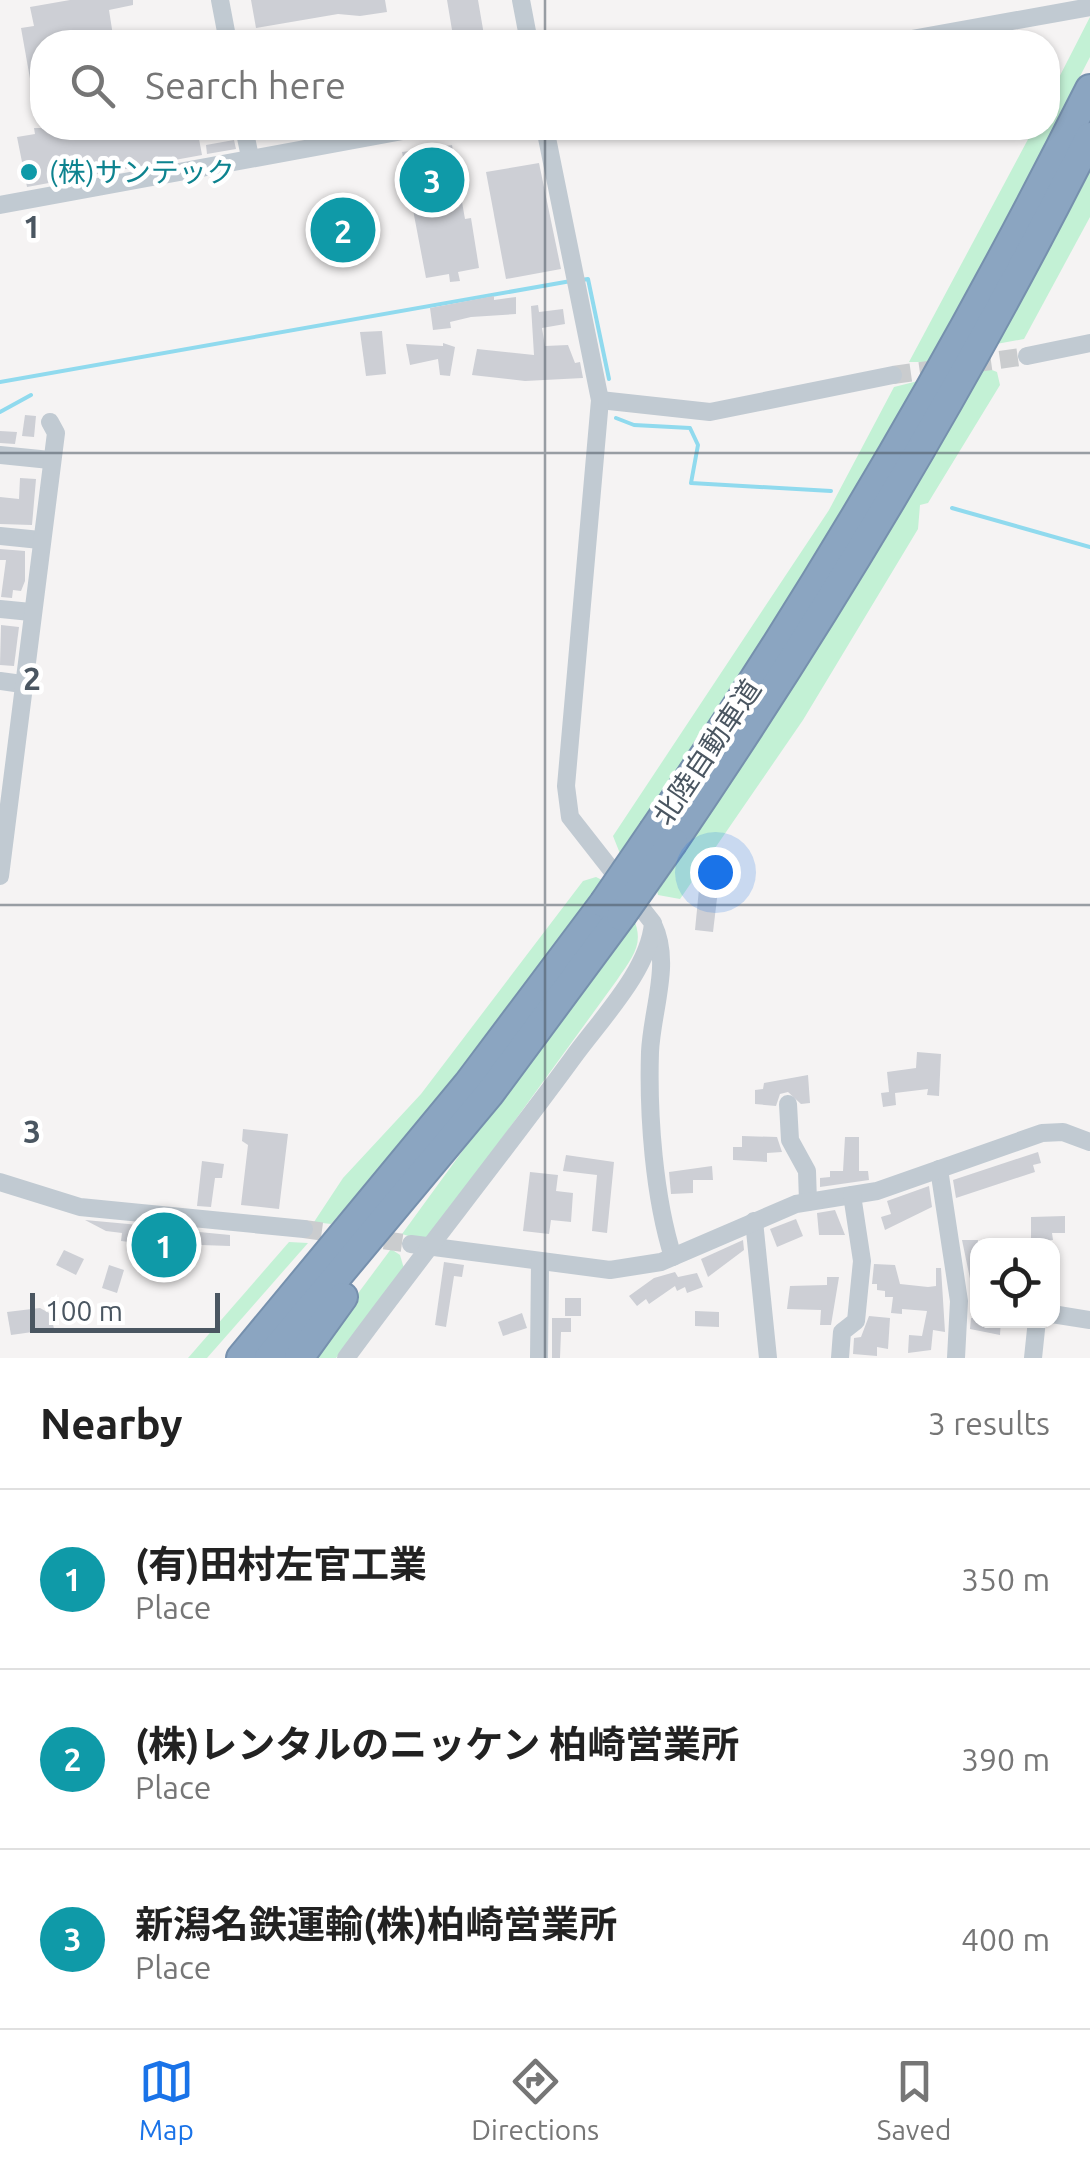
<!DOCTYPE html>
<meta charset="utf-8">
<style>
:root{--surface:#fff;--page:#f6f6f6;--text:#222;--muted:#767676;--line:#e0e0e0;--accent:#1a73e8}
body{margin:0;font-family:Ubuntu,"Noto Sans JP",sans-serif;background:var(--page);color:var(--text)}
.controls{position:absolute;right:30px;bottom:30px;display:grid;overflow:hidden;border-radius:20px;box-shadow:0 2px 8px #0004}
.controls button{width:90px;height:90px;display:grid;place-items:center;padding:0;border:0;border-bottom:2px solid var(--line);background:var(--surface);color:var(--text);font:50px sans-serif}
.scale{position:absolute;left:30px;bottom:25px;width:190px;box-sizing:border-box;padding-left:10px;border:5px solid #4a5661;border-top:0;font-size:28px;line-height:35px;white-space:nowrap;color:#4a5661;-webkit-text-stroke:8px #fff;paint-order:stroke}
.you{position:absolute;left:715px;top:872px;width:35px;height:35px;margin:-25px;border:8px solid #fff;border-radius:50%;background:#1a73e8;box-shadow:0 0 0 15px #1a73e833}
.badge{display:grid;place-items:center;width:65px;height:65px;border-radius:50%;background:var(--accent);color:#fff;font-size:32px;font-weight:700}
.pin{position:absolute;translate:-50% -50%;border:5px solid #fff;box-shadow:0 2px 10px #0006}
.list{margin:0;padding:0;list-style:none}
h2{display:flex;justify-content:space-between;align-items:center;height:130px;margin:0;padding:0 40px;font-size:42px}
h2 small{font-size:32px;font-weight:400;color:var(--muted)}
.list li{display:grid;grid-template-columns:65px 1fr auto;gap:30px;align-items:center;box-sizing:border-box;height:180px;padding:0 40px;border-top:2px solid var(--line)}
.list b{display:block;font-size:38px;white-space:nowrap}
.list p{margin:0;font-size:32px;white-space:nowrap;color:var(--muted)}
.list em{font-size:32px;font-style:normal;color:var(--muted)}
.icon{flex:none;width:55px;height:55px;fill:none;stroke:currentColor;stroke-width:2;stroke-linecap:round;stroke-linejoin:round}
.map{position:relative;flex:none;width:1090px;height:1358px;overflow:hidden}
.search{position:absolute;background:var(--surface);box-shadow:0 2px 8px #0004;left:30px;right:30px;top:30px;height:110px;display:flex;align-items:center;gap:25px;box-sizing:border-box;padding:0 35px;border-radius:40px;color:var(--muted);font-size:38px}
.sheet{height:670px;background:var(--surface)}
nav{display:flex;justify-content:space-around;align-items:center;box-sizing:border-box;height:140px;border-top:2px solid var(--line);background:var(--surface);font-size:28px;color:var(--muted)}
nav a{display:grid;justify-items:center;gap:5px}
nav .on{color:var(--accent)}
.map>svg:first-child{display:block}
.green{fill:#c3f1d5}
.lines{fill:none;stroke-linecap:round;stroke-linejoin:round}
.stream{stroke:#90daee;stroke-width:4}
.building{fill:#cdcfd5}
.minor-tunnel{stroke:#caccce;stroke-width:18;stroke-dasharray:18 9;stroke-linecap:butt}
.highway-casing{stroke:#7690ad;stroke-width:32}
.minor{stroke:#c1cad2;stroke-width:18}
.highway{stroke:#8ba5c1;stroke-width:28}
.highway-bridge-casing{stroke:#7690ad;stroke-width:32;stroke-linecap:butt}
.highway-bridge{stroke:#8ba5c1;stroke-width:28}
.grid{fill:none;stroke:#4a5661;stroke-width:2.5;stroke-opacity:0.55}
.culture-dot{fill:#0f9aa8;stroke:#fff;stroke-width:4}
.labels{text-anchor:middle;stroke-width:9;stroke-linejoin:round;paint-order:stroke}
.culture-label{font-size:28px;fill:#0d838f;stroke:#fff;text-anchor:start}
.street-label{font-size:28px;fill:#4a5661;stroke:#fff}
.grid-label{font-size:32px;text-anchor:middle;font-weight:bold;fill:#4a5661;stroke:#fff;stroke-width:9;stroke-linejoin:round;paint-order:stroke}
</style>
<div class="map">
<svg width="1090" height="1358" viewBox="0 0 1090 1358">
<rect width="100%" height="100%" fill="#f5f3f3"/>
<g class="green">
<path d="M1090 17V57L932 362H909L1034 128H1048V99Z"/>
<path d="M1090 159V217L1024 339 991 345Z"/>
<path d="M982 366 997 372 1000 385 928 503 920 505 918 529 803 720 680 899 658 895 656 886Z"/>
<path d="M922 380 794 600 621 856 613 836 829 510 894 387Z"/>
<path d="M596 877 606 882 462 1073 331 1224 314 1222 343 1178 421 1094 583 881Z"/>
<path d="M633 917C645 944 633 956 617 980L431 1236 424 1241 402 1234Z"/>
<path d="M289 1242 308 1243 207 1358H188Z"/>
<path d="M391 1249 400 1255 405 1272 336 1358H310Z"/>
</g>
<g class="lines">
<g class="stream">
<path d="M581 280 588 279 609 379"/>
<path d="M0 382 571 281"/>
<path d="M0 412 31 395"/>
<path d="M616 418 634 425 690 428 698 445 691 483 831 491"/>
<path d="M952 508 1090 547"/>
</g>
</g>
<g class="building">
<path d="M70 0H133V5L109 10 114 42H42V118H37L21 28 34 26 30 7Z"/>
<path d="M251 0H385L387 12 360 16 338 14 256 28Z"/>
<path d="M447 0H478L484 35 472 37 473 42H454Z"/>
<path d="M34 128H197L202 155 27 187 17 137 35 134Z"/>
<path d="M234 140 236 149 207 154 206 145Z"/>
<path d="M452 145 465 219 471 218 479 268 458 272 460 281 450 282 449 274 426 278 402 152Z"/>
<path d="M539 163 561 269 506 279 486 172Z"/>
<path d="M346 196 347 206 357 203 367 255 329 263 319 202Z"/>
<path d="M494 296V300L516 297V314L471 317 450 322 451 328 433 330 430 308Z"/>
<path d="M538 305 539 312 563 309 565 324 542 328 545 346 568 345 575 363 580 362 583 378 525 381 472 375 477 349 534 355 531 306Z"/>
<path d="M382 331 386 374 366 376 360 332Z"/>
<path d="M443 343 455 347 450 376 440 375 438 359 410 365 406 344 443 346Z"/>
<path d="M25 415 36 416 34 437 22 436Z"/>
<path d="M0 431 17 432 15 444 0 443Z"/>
<path d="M20 478 36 479 32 525 0 524V497L19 499Z"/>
<path d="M0 549 25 551V581L21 591 13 590 12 598 1 597 6 560H0Z"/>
<path d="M1 625 19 627 14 666 0 665Z"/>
<path d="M699 889 718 890 713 932 695 930Z"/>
<path d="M917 1052 941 1054 939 1096 927 1095 928 1089 895 1093 896 1105 883 1107 881 1093 889 1092 887 1072 916 1068Z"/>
<path d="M808 1075 810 1103 801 1104 788 1092 780 1094 776 1106 755 1104V1090L763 1089 764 1083Z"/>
<path d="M243 1129 288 1134 279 1209 241 1205 248 1145 242 1141Z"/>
<path d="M742 1136 777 1137 782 1152 767 1153V1162L733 1160V1147H742Z"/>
<path d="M845 1137H859V1171H868L869 1180 820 1187V1178L830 1177V1171H843Z"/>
<path d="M1038 1152 1041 1163 1033 1165 1035 1172 956 1198 953 1180Z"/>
<path d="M566 1155 614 1162 607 1233 592 1231 597 1175 563 1171Z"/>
<path d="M202 1161 224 1164 222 1178H215L211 1207 197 1206Z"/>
<path d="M712 1166 713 1180H693V1193L671 1194 669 1172Z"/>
<path d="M530 1172 558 1175 556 1191 573 1193 571 1222 551 1220 549 1234 523 1231Z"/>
<path d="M929 1186 932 1207 885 1230 881 1217 891 1214 887 1201Z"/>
<path d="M835 1210 845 1235H819L817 1213Z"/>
<path d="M1065 1216V1233H1052L1053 1240 1031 1241V1217Z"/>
<path d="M796 1219 803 1236 777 1247 770 1229Z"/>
<path d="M85 1220 139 1225 138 1243 121 1241 122 1233 106 1231Z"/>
<path d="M158 1228 230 1235V1246L172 1244 170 1263 154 1261Z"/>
<path d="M743 1240 744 1250 708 1277 701 1259Z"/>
<path d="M962 1240H978V1254H972L973 1272 978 1276 973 1293Z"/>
<path d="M64 1250 84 1259 76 1275 56 1265Z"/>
<path d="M444 1262 464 1265 462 1277 454 1276 446 1327 435 1325Z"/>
<path d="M874 1264 895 1265 900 1284 928 1287 936 1286V1268H941L945 1332 933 1330 931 1350 908 1353 909 1335 922 1336 927 1311 902 1309V1314L891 1313 893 1297H885V1291L877 1290V1284H872Z"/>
<path d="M109 1265 124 1270 117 1293 102 1288Z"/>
<path d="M675 1272 678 1277 697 1273 703 1287 687 1293 685 1287 677 1291 675 1286 649 1304 646 1299 637 1306 629 1296 654 1278Z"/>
<path d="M827 1277H839L831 1325H820L821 1310 787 1309 790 1286 827 1285Z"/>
<rect x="565" y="1298" width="16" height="18"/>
<path d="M40 1308 51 1314 54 1329 11 1335 7 1312Z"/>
<path d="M695 1311 719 1312V1327L695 1326Z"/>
<path d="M522 1313 527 1328 503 1336 498 1322Z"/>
<path d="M869 1316 890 1318 888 1349 877 1347V1356L853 1354 854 1338 861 1337Z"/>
<path d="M552 1318H571V1332H561L560 1358H552Z"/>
<path d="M971 1318 1001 1320 1000 1335 970 1329Z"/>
</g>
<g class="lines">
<g class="minor-tunnel">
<path d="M893 375 1027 356"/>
<path d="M304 1229 411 1244"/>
</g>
<defs>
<g id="highway">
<path d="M654 830C817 593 961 346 1090 89"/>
<path d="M673 842C827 615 967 382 1090 137"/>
<path d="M241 1358 468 1084 604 903"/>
<path d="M269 1358 490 1093 621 916"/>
<path d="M299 1358 343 1297"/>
</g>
</defs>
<use href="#highway" class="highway-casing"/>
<g class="minor">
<path d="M220 0 228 42"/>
<path d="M521 0 529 42"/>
<path d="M895 42 1090 7"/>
<path d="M244 128 250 157"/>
<path d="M0 205 419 128"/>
<path d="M1027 356 1090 343"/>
<path d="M600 400 710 412 893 375"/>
<path d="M0 455 50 460"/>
<path d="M0 536 40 540"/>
<path d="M0 609 31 612"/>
<path d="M0 681 22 684"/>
<path d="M0 876 56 433 50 422"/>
<path d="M653 924C672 963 652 1009 650 1052 648 1115 654 1197 673 1257"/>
<path d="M788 1104 790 1140 807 1171 808 1202"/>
<path d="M939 1169 959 1301 956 1358"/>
<path d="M0 1182 80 1207 304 1229"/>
<path d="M754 1221 768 1358"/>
<path d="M411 1244 610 1270 661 1262 796 1204 877 1191 1042 1133 1063 1132 1090 1142"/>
<path d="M1052 1314 1090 1320"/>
<path d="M346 1358C420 1257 498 1160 572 1059 599 1021 649 971 653 923L570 817 566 786 600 400 545 128"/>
<path d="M539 1358 540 1262"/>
<path d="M840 1358 842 1332 856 1321 862 1261 852 1195"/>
<path d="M1033 1358 1037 1320"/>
</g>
<use href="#highway" class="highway"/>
<defs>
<g id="highway-bridge">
<path d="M604 903 654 830"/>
<path d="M621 916 673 842"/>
</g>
</defs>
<use href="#highway-bridge" class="highway-bridge-casing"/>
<use href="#highway-bridge" class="highway-bridge"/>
</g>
<path class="grid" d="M545 0V42M545 128V1358M0 453H1090M0 905H1090"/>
<circle class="culture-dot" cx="29" cy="172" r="10"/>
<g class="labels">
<g class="culture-label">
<text x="49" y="182">(株)サンテック</text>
</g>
<g class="street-label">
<text transform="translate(707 752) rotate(-56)" y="10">北陸自動車道</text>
</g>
</g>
<g class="grid-label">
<text x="32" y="238">1</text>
<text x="32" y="690">2</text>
<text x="32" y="1143">3</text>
</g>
</svg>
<div class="controls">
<button><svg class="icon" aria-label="locate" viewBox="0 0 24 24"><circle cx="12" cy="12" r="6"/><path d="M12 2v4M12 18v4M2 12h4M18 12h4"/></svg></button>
</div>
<div class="scale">100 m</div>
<div class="you"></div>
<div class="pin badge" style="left:164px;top:1245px;background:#0f9aa8">1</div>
<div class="pin badge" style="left:343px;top:230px;background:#0f9aa8">2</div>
<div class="pin badge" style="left:432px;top:180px;background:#0f9aa8">3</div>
<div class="search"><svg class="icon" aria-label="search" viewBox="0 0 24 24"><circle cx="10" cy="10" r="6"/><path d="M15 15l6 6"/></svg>Search here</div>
</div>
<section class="sheet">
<h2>Nearby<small>3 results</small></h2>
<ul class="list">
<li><span class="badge" style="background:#0f9aa8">1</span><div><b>(有)田村左官工業</b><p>Place</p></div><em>350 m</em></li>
<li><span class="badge" style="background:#0f9aa8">2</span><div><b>(株)レンタルのニッケン 柏崎営業所</b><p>Place</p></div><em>390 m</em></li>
<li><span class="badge" style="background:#0f9aa8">3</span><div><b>新潟名鉄運輸(株)柏崎営業所</b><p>Place</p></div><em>400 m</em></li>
</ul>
</section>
<nav>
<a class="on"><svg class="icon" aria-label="map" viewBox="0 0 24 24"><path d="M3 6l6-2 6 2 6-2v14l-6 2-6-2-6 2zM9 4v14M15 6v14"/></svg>Map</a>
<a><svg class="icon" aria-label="directions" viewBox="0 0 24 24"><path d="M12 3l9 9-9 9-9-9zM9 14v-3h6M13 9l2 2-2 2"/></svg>Directions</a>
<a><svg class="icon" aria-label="saved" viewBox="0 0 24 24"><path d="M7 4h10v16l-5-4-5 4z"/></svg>Saved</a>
</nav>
